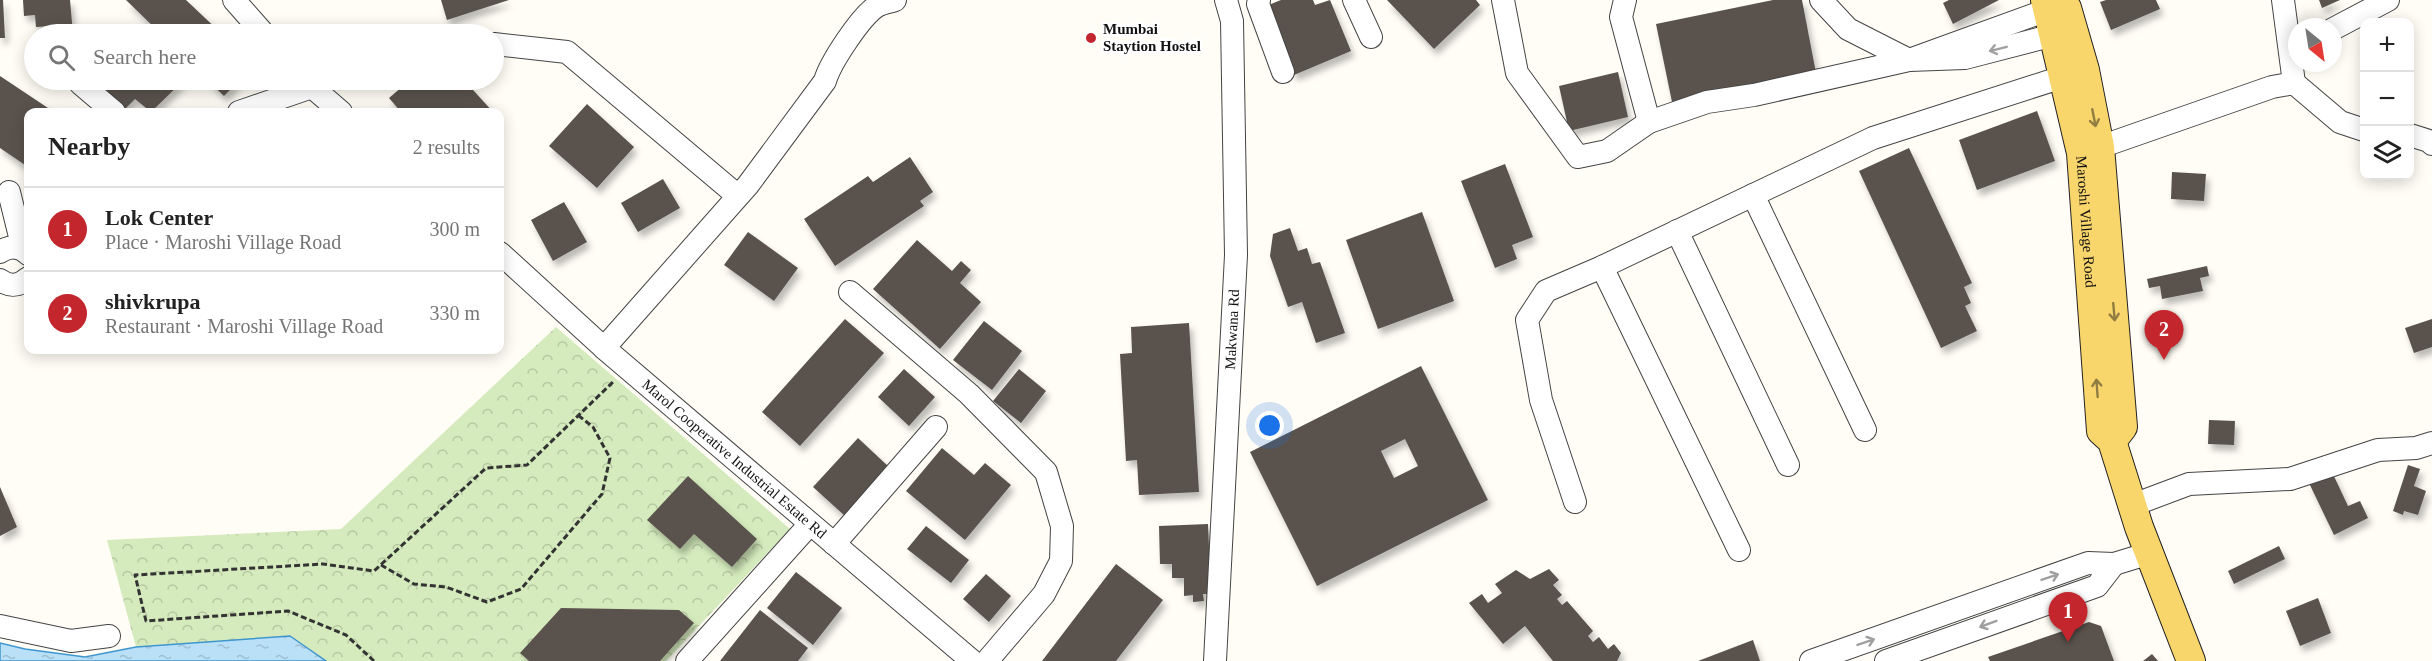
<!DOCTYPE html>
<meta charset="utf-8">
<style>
:root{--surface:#fff;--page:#f2f2f2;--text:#222;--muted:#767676;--line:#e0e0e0;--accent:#c4262e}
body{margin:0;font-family:Georgia,serif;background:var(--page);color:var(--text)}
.controls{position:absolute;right:18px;top:18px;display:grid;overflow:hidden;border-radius:12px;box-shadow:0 3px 15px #0003}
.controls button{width:54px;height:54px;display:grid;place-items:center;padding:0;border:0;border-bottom:2px solid var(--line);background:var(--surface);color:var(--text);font:30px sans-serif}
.compass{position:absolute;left:2288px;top:18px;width:54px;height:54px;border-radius:50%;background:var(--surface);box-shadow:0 3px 15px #0003;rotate:150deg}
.you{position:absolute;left:1270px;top:426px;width:21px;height:21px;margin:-15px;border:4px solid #fff;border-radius:50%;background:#1a73e8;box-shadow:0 0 0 9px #1a73e833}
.badge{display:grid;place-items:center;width:39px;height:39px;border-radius:50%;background:var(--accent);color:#fff;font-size:20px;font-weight:700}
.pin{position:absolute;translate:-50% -50px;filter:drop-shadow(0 2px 3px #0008)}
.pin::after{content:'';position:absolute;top:32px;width:21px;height:18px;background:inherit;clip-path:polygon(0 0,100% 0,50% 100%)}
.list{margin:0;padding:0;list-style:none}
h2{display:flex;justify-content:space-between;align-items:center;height:78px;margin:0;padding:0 24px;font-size:26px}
h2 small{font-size:20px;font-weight:400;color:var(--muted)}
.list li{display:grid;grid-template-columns:39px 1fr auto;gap:18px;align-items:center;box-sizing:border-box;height:84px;padding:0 24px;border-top:2px solid var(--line)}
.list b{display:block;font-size:22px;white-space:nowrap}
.list p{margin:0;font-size:20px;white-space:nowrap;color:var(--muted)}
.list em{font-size:20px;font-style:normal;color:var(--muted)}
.icon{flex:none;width:33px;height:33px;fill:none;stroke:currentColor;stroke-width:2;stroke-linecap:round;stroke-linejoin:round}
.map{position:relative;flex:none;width:2432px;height:661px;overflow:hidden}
.search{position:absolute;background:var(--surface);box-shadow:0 3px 15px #0003;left:24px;top:24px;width:480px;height:66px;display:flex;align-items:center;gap:15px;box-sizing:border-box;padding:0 21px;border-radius:33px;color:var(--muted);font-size:22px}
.panel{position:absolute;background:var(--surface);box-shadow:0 3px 15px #0003;left:24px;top:108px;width:480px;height:246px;border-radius:12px}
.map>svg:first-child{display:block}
.park{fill:url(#park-crowns)}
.water{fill:url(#water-ripples);stroke:#3f96cf;stroke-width:1.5}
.building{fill:#5a524d;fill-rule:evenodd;filter:url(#shadow)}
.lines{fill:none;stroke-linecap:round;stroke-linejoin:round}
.minor-casing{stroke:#444;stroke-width:24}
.major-casing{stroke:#222;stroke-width:30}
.path{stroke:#333;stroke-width:3;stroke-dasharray:6 3;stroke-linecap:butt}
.minor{stroke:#fff;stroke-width:22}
.major{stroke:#f9d66b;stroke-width:28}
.oneway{stroke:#a0a0a0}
.oneway2{stroke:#917d42}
.poi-dot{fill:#c4262e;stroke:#fff;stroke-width:2}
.labels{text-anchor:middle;stroke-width:6;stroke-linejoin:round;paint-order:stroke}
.poi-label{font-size:15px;font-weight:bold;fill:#111;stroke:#fff;text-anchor:start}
.street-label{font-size:15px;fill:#111;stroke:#fff}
</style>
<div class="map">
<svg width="2432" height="661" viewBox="0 0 2432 661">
<defs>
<pattern id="park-crowns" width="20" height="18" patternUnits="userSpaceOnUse" patternTransform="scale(1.5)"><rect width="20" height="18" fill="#d5ebbd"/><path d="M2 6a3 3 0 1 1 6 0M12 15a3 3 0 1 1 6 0" fill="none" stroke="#b6c8a1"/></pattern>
<pattern id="water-ripples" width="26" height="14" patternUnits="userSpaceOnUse" patternTransform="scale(1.5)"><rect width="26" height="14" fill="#b9e0f7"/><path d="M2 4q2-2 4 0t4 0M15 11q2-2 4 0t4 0" fill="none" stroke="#9ebfd3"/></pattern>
<filter id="shadow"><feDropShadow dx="3.5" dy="6" stdDeviation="3" flood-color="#0004"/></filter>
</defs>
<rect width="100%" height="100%" fill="#fffdf5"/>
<path class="park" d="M556 327 790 529 666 661H326L290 636 136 647 107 540 341 529Z"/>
<path class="water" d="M290 636 326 661H0V643L25 649 85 657 136 647Z"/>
<g class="building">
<path d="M0 0H3L5 38H0Z"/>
<path d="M23 0H70L73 34H50V26L36 27 35 15 24 16Z"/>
<path d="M126 0H186L222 34H161Z"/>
<path d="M441 0H509L447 20Z"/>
<path d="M1281 0H1313L1315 5 1330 0 1351 51 1294 75 1266 6Z"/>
<path d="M1387 0H1476L1480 5 1434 49Z"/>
<path d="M1773 0H1802L1816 73 1672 102 1656 24Z"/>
<path d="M1949 0H1999L1953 24 1943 3Z"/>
<path d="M2106 0H2156L2160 9 2111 30 2100 2Z"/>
<path d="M2319 0H2340L2322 8Z"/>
<path d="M1618 72 1628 117 1569 131 1559 86Z"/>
<path d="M0 76 54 112H28V167L0 148Z"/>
<path d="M85 80H184L151 112 135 99 122 112Z"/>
<path d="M207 80H240L224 96Z"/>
<path d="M410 80H464L493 112H401L389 98Z"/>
<path d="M587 104 634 147 597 188 549 146Z"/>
<path d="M2037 111 2055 161 1977 190 1959 140Z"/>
<path d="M1909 148 1972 283 1964 287 1971 303 1965 306 1977 331 1941 348 1859 171Z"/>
<path d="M910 157 933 192 920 201 924 206 835 266 804 219 868 176 873 182Z"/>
<path d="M1505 164 1533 237 1512 245 1517 259 1495 268 1461 181Z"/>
<path d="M2172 172 2206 174 2204 201 2171 199Z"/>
<path d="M663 179 680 208 638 232 621 203Z"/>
<path d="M564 202 587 242 553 261 531 220Z"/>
<path d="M1422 212 1454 301 1378 329 1346 240Z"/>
<path d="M1290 228 1298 251 1307 248 1312 264 1320 262 1345 333 1316 343 1302 302 1288 307 1270 256 1273 234Z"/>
<path d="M748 232 798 268 774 301 724 265Z"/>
<path d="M917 240 952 271 961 261 971 270 960 283 981 302 940 349 873 289Z"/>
<path d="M2207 266 2209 276 2200 278 2203 291 2162 299 2160 286 2149 288 2147 279Z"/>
<path d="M845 319 884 353 800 446 762 412Z"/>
<path d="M2432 319V347L2414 353 2405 328Z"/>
<path d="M984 321 1022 351 992 390 953 360Z"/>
<path d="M1189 323 1199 492 1139 495 1137 460 1126 461 1120 354 1132 353 1131 327Z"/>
<path d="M1421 366 1488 500 1317 586 1250 452ZM1405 439 1418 466 1394 478 1381 451Z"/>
<path d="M904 369 935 397 909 426 878 397Z"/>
<path d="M1019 369 1046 391 1021 423 993 401Z"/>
<path d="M2209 420 2235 421 2234 445 2208 444Z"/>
<path d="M858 438 889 467 845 516 813 487Z"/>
<path d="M942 448 974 475 985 463 1011 485 965 540 906 491Z"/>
<path d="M2408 465 2420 469 2414 486 2426 491 2418 515 2404 511 2403 515 2393 511Z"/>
<path d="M2332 472 2348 506 2360 501 2368 518 2334 535 2309 483Z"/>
<path d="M688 476 757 539 732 567 694 534 680 549 647 520Z"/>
<path d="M0 487 17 527 0 536Z"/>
<path d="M1208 524 1211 594H1203L1204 601 1193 602V595L1184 596V578H1172V564H1160L1159 526Z"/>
<path d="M926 526 969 560 951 583 907 549Z"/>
<path d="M2279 546 2285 559 2234 584 2228 571Z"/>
<path d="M1116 564 1163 600 1116 661H1042Z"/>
<path d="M1549 569 1559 580 1553 585 1562 595 1557 599 1562 605 1567 601 1593 631 1588 636 1593 642 1599 637 1608 649 1614 644 1621 653 1617 661H1553L1525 626 1503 644 1469 603 1482 594 1488 603 1502 593 1495 584 1516 570 1530 579Z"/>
<path d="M796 572 842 608 813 645 767 608Z"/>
<path d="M986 574 1011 596 989 622 963 599Z"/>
<path d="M2318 598 2331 633 2300 646 2286 611Z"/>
<path d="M561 608 679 610 694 623 660 661H529L520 653Z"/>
<path d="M760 610 808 648 798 661H720Z"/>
<path d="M2089 622 2101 626 2114 661H1990L1988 657Z"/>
<path d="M1753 640 1760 661H1698Z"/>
<path d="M2152 654 2158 661H2143Z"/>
</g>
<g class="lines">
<defs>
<g id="minor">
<path d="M234 0 264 34"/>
<path d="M1259 0 1258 4 1283 72"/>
<path d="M1354 0 1371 37"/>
<path d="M1503 0 1517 73 1578 157 1607 151 1649 122 1707 102 1754 95 1909 60 2061 5"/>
<path d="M1625 0 1621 17 1649 122"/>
<path d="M1821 0 1848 29 1909 60 1965 58 2069 31"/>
<path d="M2283 0 2294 83"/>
<path d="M2333 29 2388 0"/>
<path d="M494 44 567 52 738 196"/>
<path d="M304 80 341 112"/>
<path d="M81 84 114 112"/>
<path d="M239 112 312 87"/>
<path d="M2410 135 2429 141 2432 144"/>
<path d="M2100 147 2272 87 2294 83 2340 122 2364 130"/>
<path d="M9 192 23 249"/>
<path d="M1753 195 1865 430"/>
<path d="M1677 231 1788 465"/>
<path d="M0 252C10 245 20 246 28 254"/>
<path id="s1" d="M500 253 604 348 972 661"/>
<path d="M1602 267 1739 550"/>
<path d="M0 280C10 287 19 286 28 278"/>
<path d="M850 292 969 394 1046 472 1062 526 1061 561 1044 594 987 661"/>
<path d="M604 348 748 185 825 81C830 63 861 16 877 6 882 3 889 2 895 0"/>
<path d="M1575 502 1541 400 1527 320 1546 291 1602 267 1873 138 2078 72"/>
<path d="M2133 505 2189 484 2290 479 2378 450 2416 448 2432 443"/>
<path d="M834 544 936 427"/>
<path d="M0 626 71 641 109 636"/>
<path d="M687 661 810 524"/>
<path id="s2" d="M1215 661 1236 255 1232 21 1226 0"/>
<path d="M1811 661 2088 563 2114 564 2150 553"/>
<path d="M1886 661 2097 586 2114 564"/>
</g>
<g id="major">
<path id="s3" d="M2045 0 2081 153 2101 431 2112 441 2139 527 2191 661"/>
<path d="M2067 8 2085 70 2100 147 2123 427 2112 441"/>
</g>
</defs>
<use href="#minor" class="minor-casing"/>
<use href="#major" class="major-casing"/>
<g class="path">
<path d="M381 565 414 584 446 587 487 602 521 589 602 494 610 458 593 427 579 416"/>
<path d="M374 661 346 635 288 611 146 621 135 575 323 564 374 571 486 468 527 465 613 382"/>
</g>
<use href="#minor" class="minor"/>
<use href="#major" class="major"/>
</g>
<defs><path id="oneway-shaft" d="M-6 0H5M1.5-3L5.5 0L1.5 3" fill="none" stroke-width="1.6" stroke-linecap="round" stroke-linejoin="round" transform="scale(1.5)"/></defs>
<g class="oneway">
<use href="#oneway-shaft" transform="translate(1998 49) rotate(166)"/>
<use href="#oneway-shaft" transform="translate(2050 577) rotate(-19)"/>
<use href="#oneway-shaft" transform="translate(1988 624) rotate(160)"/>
<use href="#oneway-shaft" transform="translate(1866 642) rotate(-19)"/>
</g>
<g class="oneway2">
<use href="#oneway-shaft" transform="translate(2094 118) rotate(79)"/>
<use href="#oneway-shaft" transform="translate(2114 312) rotate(85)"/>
<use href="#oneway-shaft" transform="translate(2097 388) rotate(-94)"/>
</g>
<circle class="poi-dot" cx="1091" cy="38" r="6"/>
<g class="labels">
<g class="poi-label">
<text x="1103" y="34">Mumbai<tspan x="1103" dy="17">Staytion Hostel</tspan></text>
</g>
<g class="street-label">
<text dy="5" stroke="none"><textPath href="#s3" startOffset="226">Maroshi Village Road</textPath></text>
<text dy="5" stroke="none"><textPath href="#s2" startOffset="332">Makwana Rd</textPath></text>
<text dy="5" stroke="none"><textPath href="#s1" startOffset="312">Marol Cooperative Industrial Estate Rd</textPath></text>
</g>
</g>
</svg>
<div class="controls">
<button>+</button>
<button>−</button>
<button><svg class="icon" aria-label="layers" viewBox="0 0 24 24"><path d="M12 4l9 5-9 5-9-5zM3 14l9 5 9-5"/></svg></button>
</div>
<svg class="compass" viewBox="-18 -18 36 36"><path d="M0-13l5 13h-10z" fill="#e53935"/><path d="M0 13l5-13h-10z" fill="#767676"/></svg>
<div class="you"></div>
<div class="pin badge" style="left:2068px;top:642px">1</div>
<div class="pin badge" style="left:2164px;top:360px">2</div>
<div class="search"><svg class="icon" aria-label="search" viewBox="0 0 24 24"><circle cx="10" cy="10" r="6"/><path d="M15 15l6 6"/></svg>Search here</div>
<section class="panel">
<h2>Nearby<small>2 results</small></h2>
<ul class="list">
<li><span class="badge">1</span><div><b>Lok Center</b><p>Place · Maroshi Village Road</p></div><em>300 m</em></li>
<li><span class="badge">2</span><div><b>shivkrupa</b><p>Restaurant · Maroshi Village Road</p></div><em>330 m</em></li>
</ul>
</section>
</div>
